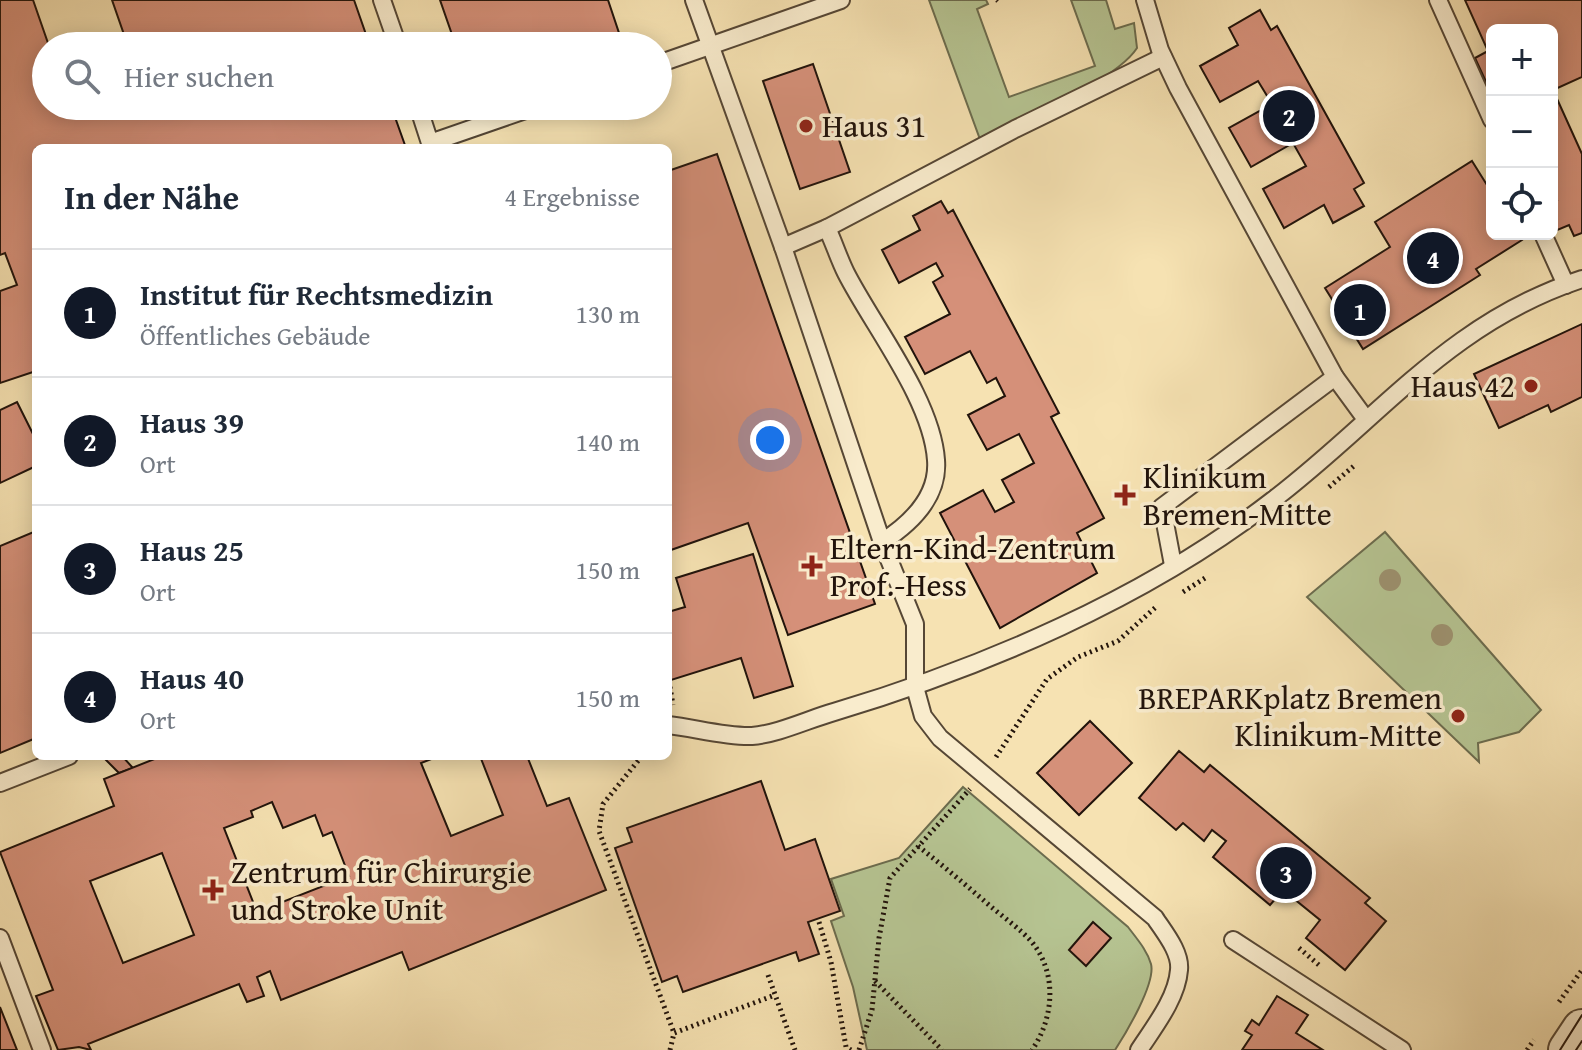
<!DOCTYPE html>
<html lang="de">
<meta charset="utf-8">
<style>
:root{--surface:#fff;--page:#f2f2f3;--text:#1f2937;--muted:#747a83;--line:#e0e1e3;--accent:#111827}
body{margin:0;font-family:"Gentium Book Plus",serif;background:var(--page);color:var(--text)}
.controls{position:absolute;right:24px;top:24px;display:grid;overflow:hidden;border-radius:12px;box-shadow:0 4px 20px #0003}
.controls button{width:72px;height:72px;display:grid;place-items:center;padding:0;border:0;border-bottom:2px solid var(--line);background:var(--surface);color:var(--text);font:40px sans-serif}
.you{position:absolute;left:770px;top:440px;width:28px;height:28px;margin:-20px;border:6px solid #fff;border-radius:50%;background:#1a73e8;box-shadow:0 0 0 12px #1a73e833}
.badge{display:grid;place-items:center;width:52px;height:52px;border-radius:50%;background:var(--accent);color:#fff;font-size:26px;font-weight:700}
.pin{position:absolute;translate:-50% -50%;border:4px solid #fff;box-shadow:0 2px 8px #0006}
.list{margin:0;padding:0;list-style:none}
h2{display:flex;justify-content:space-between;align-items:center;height:104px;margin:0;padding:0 32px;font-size:34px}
h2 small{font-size:26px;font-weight:400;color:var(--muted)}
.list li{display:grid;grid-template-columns:52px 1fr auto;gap:24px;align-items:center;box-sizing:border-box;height:128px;padding:0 32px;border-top:2px solid var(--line)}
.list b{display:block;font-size:30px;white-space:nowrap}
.list p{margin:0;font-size:26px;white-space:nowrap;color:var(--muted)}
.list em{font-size:26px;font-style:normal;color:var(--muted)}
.icon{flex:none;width:44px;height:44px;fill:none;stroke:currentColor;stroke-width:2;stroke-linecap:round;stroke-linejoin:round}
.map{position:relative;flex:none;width:1582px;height:1050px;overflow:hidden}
.search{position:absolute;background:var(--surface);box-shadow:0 4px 20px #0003;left:32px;top:32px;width:640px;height:88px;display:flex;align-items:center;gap:20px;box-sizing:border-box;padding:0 28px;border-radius:44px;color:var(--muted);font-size:30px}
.panel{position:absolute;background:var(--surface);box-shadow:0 4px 20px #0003;left:32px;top:144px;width:640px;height:616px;border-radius:12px}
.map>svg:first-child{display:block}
.green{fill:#b6c492;stroke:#6c6c4e;stroke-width:2}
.building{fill:#d59079;stroke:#21130b;stroke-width:2;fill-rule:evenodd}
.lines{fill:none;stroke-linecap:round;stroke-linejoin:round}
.service-casing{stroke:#564735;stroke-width:20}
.tertiary-casing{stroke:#564735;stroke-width:42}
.path{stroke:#21130b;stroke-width:5;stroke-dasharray:2 4;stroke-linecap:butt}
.service{stroke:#f9eccd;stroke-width:16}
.tertiary{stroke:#f9eccd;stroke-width:38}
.tram{stroke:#21130b;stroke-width:2}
.tree{fill:#9d9270}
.poi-dot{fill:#8f2418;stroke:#f9eccd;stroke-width:3}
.labels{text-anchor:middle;stroke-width:7;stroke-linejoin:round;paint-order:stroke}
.poi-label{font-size:32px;fill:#21130b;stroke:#f9eccd;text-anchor:start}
</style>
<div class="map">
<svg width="1582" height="1050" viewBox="0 0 1582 1050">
<rect width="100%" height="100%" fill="#f6e2b2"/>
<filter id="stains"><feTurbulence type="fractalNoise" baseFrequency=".0025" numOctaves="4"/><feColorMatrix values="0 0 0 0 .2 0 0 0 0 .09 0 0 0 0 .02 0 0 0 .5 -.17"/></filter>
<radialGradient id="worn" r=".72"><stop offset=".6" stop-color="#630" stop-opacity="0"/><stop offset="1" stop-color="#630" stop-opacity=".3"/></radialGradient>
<g class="green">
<path d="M929 0H986L988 4 977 9 1009 97 1095 66 1071 0H1106L1115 29 1134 23 1137 48C1116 81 1019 122 981 142Z"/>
<path d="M1385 532 1541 710 1519 732 1478 743 1479 762 1307 597Z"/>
<path d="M963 787 1128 927C1137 939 1147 950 1151 964 1156 983 1126 1033 1115 1050H867L853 987 831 921 844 916 831 879 899 858Z"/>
</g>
<g class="building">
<path d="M0 0H33L49 46H46V106H391L406 148H36V371L0 383V291L17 285 5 253 0 255Z"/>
<path d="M112 0H354L370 46H128Z"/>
<path d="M440 0H608L619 33 584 46H456Z"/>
<path d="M1465 0H1582V77L1553 90 1582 154V233L1574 236 1569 225 1555 231 1552 225V202L1557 200 1552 188V30H1492V82L1487 84 1475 58 1488 51Z"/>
<path d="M1260 10 1271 30 1277 26 1364 183 1354 189 1364 206 1333 223 1324 205 1284 228 1263 189 1306 166 1293 143 1251 167 1229 128 1272 104 1258 81 1220 102 1200 66 1238 45 1229 28Z"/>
<path d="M813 64 850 172 800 189 763 81Z"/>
<path d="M717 154 875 604 788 635 748 523 668 551V171Z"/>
<path d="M1472 161 1492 193V234H1518L1522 240 1476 269 1480 275 1363 349 1325 288 1390 247 1375 222Z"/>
<path d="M941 201 948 213 953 210 1059 413 1051 417 1104 518 1077 533 1097 573 1000 628 940 513 983 490 995 512 1014 502 1002 480 1034 463 1019 434 987 450 968 415 1005 396 996 378 987 383 970 351 925 374 905 337 950 314 933 282 943 276 936 263 899 283 882 250 920 230 913 216Z"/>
<path d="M1582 324V397L1551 412 1548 405 1499 428 1474 374Z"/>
<path d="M17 402 36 440V466L0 483V410Z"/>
<path d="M36 531V738L0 753V546Z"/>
<path d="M753 554 793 686 754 698 741 658 668 681V612L685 607 676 578Z"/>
<path d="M1090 721 1132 763 1079 815 1037 773Z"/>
<path d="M1179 751 1204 772 1210 765 1370 898 1365 903 1386 921 1345 970 1306 938 1320 920 1283 890 1270 905 1213 857 1226 841 1212 830 1204 841 1183 823 1176 830 1139 798Z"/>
<path d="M102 756H122L133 768 119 773Z"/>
<path d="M162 756H439L421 763 451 836 503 815 480 756H527L547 806 569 798 606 890 409 970 402 952 281 1000 270 971 257 977 264 996 247 1002 239 984 88 1044 91 1050 79 1047 58 1050 36 996 53 990 0 852 114 806 104 779ZM272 802 283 828 315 815 323 836 332 832 349 876 257 912 224 828 253 817 251 811ZM162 853 194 935 123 963 90 881Z"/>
<path d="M761 781 785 850 815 839 840 911 808 922 819 954 799 961 796 952 683 992 677 976 662 982 615 848 632 842 627 828Z"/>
<path d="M1093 922 1111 938 1086 966 1069 950Z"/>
<path d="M1277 996 1308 1015 1296 1033 1323 1050H1242L1252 1035 1245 1031 1252 1020 1259 1025Z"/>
<path d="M0 1007 17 1050H0Z"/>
</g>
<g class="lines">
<defs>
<g id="service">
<path d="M382 0 398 46"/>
<path d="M694 0 783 247 882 542 915 624V687L923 716 940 738 1155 918C1164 932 1181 952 1179 970 1177 998 1154 1027 1139 1050"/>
<path d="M1145 0 1160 50 1178 88 1335 377 1365 418"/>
<path d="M1438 0 1492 120"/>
<path d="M658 64 841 0"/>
<path d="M418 106 430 143 537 106"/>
<path d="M827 228C834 243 839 259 846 273 873 326 932 400 936 460 939 497 910 524 882 542"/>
<path d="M1543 234 1566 285"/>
<path d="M783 247 827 228 1015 129 1163 57"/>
<path d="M1173 565 1162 507 1335 377"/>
<path d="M668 725C695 728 725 737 752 736 778 734 809 719 834 712 984 667 1144 599 1269 503 1377 422 1447 323 1582 279"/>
<path d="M0 783 69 756"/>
<path d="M0 938 42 1050"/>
<path d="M1233 940 1402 1050"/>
</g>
<path id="tertiary" d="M1568 1050 1582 1029"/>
</defs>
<use href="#service" class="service-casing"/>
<use href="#tertiary" class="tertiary-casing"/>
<g class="path">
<path d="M997 0 998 1"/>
<path d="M1329 487 1355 465"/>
<path d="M1183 592 1205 578"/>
<path d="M668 675 673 705"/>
<path d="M642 756 603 804 599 831 674 1033"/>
<path d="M996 757 1047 679 1078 657 1118 641 1157 606"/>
<path d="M918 846C942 865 966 885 989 905 1003 917 1019 928 1031 941 1058 973 1054 1018 1032 1050"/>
<path d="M819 922 831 962 846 1047 851 1050"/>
<path d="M1299 948 1320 966"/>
<path d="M768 975 795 1050"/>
<path d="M875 981 942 1050"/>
<path d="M1559 1002 1582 970"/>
<path d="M670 1050 674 1033 775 995"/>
<path d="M859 1050 872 1010 879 938 890 878 970 789"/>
<path d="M1527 1050 1534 1040"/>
</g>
<use href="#service" class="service"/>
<use href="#tertiary" class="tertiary"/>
<g class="tram">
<path d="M1560 1050 1582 1015"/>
<path d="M1576 1050 1582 1041"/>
</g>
</g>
<g class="tree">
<circle cx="1390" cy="580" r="11"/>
<circle cx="1442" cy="635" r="11"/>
</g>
<g class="poi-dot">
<circle cx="806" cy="126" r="8"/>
<circle cx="1531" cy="386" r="8"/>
<path d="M1121 483h8v8h8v8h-8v8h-8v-8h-8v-8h8z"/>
<path d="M808 554h8v8h8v8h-8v8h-8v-8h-8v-8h8z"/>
<circle cx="1458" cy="716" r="8"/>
<path d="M209 878h8v8h8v8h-8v8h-8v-8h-8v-8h8z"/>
</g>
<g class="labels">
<g class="poi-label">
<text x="822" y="137">Haus 31</text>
<text x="1515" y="397" text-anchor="end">Haus 42</text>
<text x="1143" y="488">Klinikum<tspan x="1143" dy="37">Bremen-Mitte</tspan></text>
<text x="830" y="559">Eltern-Kind-Zentrum<tspan x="830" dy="37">Prof.-Hess</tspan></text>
<text x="1442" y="709" text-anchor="end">BREPARKplatz Bremen<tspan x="1442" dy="37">Klinikum-Mitte</tspan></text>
<text x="231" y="883">Zentrum für Chirurgie<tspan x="231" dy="37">und Stroke Unit</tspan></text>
</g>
</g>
<rect width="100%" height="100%" filter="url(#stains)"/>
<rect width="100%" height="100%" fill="url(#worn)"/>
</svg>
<div class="controls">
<button>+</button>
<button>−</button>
<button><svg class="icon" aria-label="locate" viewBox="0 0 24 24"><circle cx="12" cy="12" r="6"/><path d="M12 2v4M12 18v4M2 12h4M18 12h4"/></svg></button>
</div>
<div class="you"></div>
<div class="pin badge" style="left:1360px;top:310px">1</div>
<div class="pin badge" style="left:1289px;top:116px">2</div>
<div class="pin badge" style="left:1286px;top:873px">3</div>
<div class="pin badge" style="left:1433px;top:258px">4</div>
<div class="search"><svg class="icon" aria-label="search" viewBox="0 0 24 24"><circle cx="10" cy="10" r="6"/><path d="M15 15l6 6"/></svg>Hier suchen</div>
<section class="panel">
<h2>In der Nähe<small>4 Ergebnisse</small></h2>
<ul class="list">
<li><span class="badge">1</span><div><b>Institut für Rechtsmedizin</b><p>Öffentliches Gebäude</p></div><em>130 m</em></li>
<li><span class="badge">2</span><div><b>Haus 39</b><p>Ort</p></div><em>140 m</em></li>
<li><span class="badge">3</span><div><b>Haus 25</b><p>Ort</p></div><em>150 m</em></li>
<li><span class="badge">4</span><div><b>Haus 40</b><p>Ort</p></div><em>150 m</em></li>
</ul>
</section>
</div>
